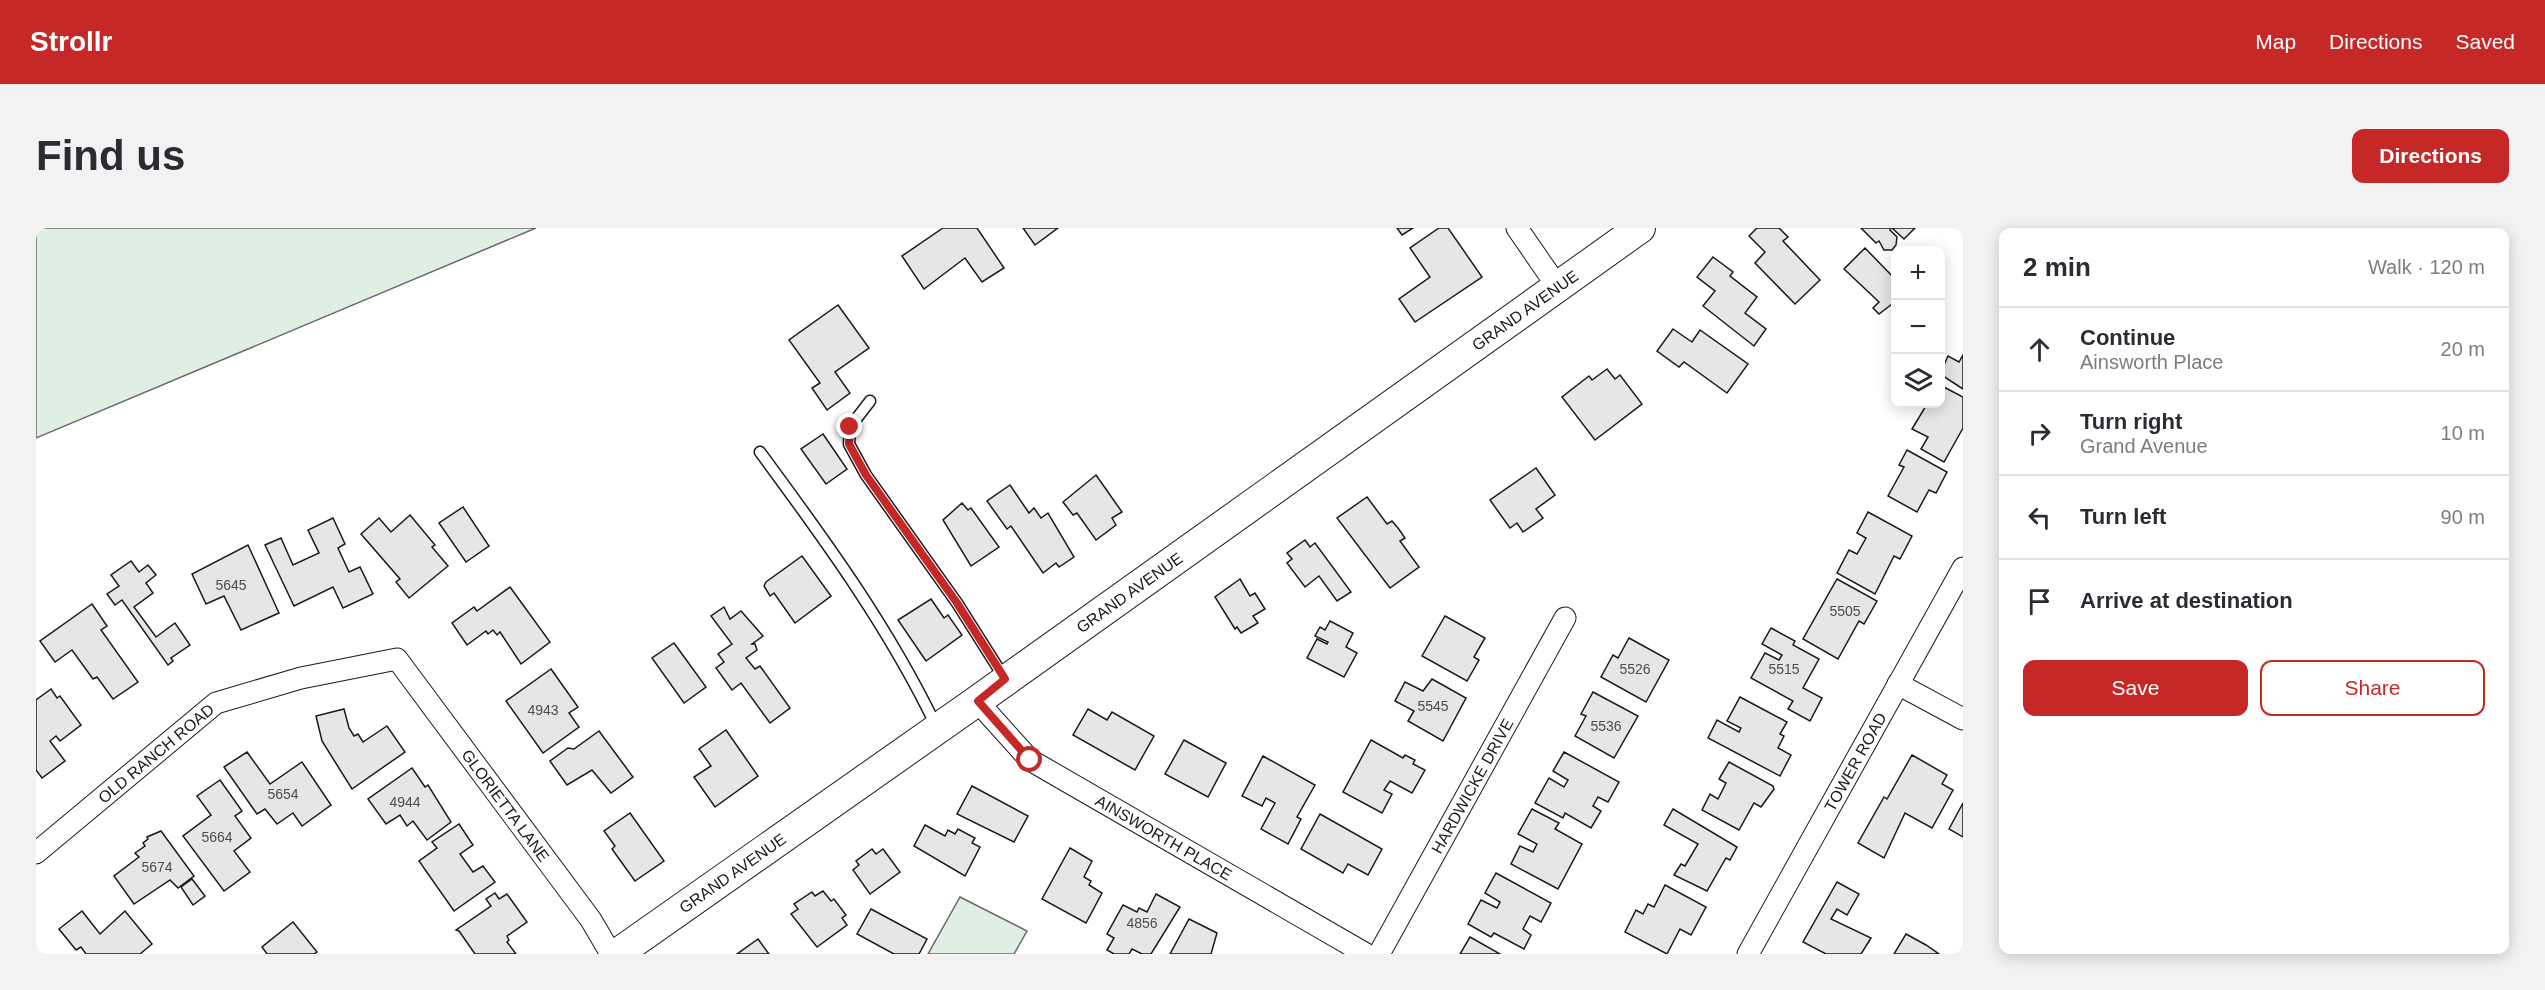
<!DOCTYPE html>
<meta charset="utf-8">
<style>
:root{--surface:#fff;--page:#f2f2f3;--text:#2b2b33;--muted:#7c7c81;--line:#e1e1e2;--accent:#c62828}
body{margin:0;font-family:Helvetica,sans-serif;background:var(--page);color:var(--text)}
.controls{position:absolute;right:18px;top:18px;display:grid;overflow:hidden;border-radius:12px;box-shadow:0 3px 15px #0003}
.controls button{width:54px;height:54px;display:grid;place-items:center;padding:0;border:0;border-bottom:2px solid var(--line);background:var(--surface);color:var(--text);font:30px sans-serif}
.stop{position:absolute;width:18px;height:18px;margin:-14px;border:4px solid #c62828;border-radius:50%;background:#fff}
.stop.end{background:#c62828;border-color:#fff;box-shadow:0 2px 6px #0008}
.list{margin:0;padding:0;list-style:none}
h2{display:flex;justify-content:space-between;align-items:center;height:78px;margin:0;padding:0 24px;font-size:26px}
h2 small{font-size:20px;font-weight:400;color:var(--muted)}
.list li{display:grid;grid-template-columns:39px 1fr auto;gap:18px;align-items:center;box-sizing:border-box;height:84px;padding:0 24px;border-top:2px solid var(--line)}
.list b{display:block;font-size:22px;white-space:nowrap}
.list p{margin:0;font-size:20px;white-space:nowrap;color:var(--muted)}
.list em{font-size:20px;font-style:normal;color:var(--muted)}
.actions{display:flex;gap:12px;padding:18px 24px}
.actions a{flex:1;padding:14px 0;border:2px solid var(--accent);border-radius:12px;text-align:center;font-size:21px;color:var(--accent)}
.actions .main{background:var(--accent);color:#fff}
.icon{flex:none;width:33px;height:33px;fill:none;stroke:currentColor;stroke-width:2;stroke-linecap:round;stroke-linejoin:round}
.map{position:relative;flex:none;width:1927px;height:726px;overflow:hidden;border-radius:12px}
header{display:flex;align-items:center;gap:36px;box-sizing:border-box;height:84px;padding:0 30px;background:var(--accent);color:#fff}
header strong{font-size:28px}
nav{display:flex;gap:33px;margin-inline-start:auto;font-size:21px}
.intro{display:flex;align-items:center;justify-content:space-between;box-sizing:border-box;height:144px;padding:0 36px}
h1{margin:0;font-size:42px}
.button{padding:15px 27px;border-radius:12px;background:var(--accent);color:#fff;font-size:21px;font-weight:700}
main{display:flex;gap:36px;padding:0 36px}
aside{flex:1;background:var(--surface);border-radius:12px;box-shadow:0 3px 15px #0003}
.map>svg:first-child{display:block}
.green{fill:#e0efe3;stroke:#6a6a6a;stroke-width:1.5}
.building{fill:#e6e6e6;stroke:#1a1a1a;stroke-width:1.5}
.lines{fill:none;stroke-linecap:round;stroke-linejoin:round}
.lane-casing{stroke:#1a1a1a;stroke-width:13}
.street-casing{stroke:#1a1a1a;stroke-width:23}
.secondary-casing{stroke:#1a1a1a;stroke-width:32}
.lane{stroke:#fff;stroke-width:10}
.street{stroke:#fff;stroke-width:21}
.secondary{stroke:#fff;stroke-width:30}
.route{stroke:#c62828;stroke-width:8}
.labels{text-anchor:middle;stroke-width:4.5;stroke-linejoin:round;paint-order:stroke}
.number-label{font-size:14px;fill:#4d4d4d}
.street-label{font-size:16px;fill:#1a1a1a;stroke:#fff}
</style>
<header>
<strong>Strollr</strong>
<nav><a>Map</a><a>Directions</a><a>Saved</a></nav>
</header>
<div class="intro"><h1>Find us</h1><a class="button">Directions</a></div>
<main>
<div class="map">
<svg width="1927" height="726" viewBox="0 0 1927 726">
<rect width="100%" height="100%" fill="#fff"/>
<g class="green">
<path d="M0 0H500L0 210Z"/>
<path d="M924 669 991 703 978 726H892Z"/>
</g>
<g class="building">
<path d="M907 0H941L968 40 946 54 929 30 888 61 866 28Z"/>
<path d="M987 0H1022L999 17Z"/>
<path d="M1361 0H1377L1366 7Z"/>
<path d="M1403 0H1412L1446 49 1379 94 1363 71 1394 49 1374 20Z"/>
<path d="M1721 0H1743L1752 9 1747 13 1784 52 1759 76 1719 35 1729 24 1713 8Z"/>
<path d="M1825 0H1855L1854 2 1861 9 1860 17 1856 22H1848L1843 13 1840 15Z"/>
<path d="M1856 0H1879L1868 11Z"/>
<path d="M1829 20 1860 52V73L1843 86 1837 80 1843 74 1808 41Z"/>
<path d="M1677 29 1697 44 1694 48 1721 69 1709 85 1730 101 1718 118 1667 78 1679 63 1661 49Z"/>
<path d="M802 77 833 120 799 144 814 165 791 182 776 160 784 155 753 112Z"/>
<path d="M1637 101 1656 114 1664 102 1712 136 1691 165 1648 134 1643 139 1621 123Z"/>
<path d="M1927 127V161L1904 146 1912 128 1923 134Z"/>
<path d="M1571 141 1579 151 1584 147 1606 176 1559 212 1526 169 1553 148 1556 152Z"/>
<path d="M1904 157 1927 169V200L1908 234 1885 221 1892 209 1876 201 1891 176H1904Z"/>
<path d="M787 206 811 241 790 256 765 221Z"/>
<path d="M1871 222 1911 244 1900 265 1893 262 1881 284 1852 268 1868 239 1863 237Z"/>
<path d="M1500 240 1519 267 1500 281 1507 290 1487 304 1481 295 1474 300 1454 272Z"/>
<path d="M1060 247 1086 284 1076 290 1080 297 1060 312 1041 285 1037 287 1027 274Z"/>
<path d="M974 257 993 285 998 280 1005 290 1012 285 1038 329 1023 339 1020 335 1007 345 975 298 971 301 951 273Z"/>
<path d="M1331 269 1351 296 1356 293 1362 300 1369 310 1364 313 1383 339 1354 360 1301 290Z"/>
<path d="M926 275 932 282 935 280 963 319 935 338 907 292Z"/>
<path d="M427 279 453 318 430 334 403 295Z"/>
<path d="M1832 284 1876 308 1864 331 1858 328 1839 366 1801 345 1813 322 1821 326 1830 310 1821 305Z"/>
<path d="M374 287 399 317 396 319 412 338 373 370 360 354 364 351 325 306 343 290 355 304Z"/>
<path d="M297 290 309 316 302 320 313 344 324 339 337 366 307 380 297 359 258 378 229 317 245 310 257 337 283 325 272 302Z"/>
<path d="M1269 312 1274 319 1279 315 1315 364 1301 373 1283 348 1269 359 1251 335 1256 331 1251 325Z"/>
<path d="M212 317 243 385 205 402 188 368 170 376 156 346Z"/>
<path d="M766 328 795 368 759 395 738 365 734 368 728 358 730 354Z"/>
<path d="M95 333 103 344 112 337 120 347 110 355 117 365 98 379 120 409 139 395 154 417 135 430 137 433 132 437 86 372 79 377 71 366 83 358 75 347Z"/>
<path d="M1204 351 1214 368 1219 365 1229 381 1217 388 1222 395 1205 405 1201 399 1199 401 1179 369Z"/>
<path d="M1801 351 1841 373 1828 396 1823 393 1802 431 1767 411Z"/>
<path d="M474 359 514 414 485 436 464 404 461 407 457 402 452 406 450 403 431 417 416 395 438 379 441 383Z"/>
<path d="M895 371 908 390 912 387 926 407 890 433 862 392Z"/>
<path d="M56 376 71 398 65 402 102 454 77 471 61 449 57 451 36 422 19 434 4 413Z"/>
<path d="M688 379 694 391 705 383 727 408 716 416H719L721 422 710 430 719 441 724 438 754 480 734 495 705 455 696 462 680 440 688 434 682 426 696 416 675 388Z"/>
<path d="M1409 388 1449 410 1438 429 1443 432 1431 453 1386 428Z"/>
<path d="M1294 393 1317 405 1310 419 1321 425 1308 449 1271 430 1281 411 1291 416 1292 414 1279 408 1284 399 1289 402Z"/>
<path d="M1735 400 1759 413 1757 417 1783 431 1767 460 1786 470 1774 493 1752 481 1757 473 1715 450 1729 425 1743 432 1746 427 1726 416Z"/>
<path d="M1593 410 1633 432 1610 474 1565 449 1577 427 1582 430Z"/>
<path d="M638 415 670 459 648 475 616 430Z"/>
<path d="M515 441 542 479 533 485 543 499 507 525 470 473Z"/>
<path d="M1396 451 1430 470 1407 513 1372 493 1378 483 1359 473 1369 454 1387 463Z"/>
<path d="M15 461 21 470 24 468 45 497 24 513 20 508 14 513 29 533 6 550 0 542V472Z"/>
<path d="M1557 464 1602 488 1578 530 1539 508 1550 488 1545 486Z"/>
<path d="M1704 469 1751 494 1744 506 1748 508 1742 520 1755 527 1744 548 1672 510 1681 492 1703 504 1705 500 1691 493Z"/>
<path d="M308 481 313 500 318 508 322 506 327 514 351 498 369 524 316 561 286 513 280 488Z"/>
<path d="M1052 481 1071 492 1076 484 1118 508 1099 542 1037 507Z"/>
<path d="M690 502 722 548 679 579 658 549 675 538 663 521Z"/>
<path d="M563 503 597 549 575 565 556 542 531 557 514 533 532 520 538 521Z"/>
<path d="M1148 512 1190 535 1172 569 1129 546Z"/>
<path d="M1335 512 1367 530 1369 527 1379 532 1377 536 1389 542 1376 565 1354 553 1348 562 1356 566 1346 585 1307 564Z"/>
<path d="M211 524 234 556 266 534 295 577 266 598 257 585 241 596 229 581 221 586 188 539Z"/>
<path d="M1528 524 1583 554 1572 574 1562 569 1557 578 1565 583 1555 600 1529 585 1527 590 1499 575 1513 550 1528 559 1532 552 1517 543Z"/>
<path d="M1876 527 1911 547 1906 556 1917 562 1896 600 1869 585 1848 630 1822 615 1848 569 1851 571Z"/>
<path d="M1227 528 1279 557 1261 589 1265 591 1252 616 1225 601 1239 575 1230 570 1226 578 1206 568Z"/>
<path d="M1693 534 1737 558 1738 561 1725 579 1718 575 1703 602 1666 582 1674 566 1682 571 1690 555 1683 551Z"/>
<path d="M376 540 389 559 392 557 415 594 391 612 377 593 371 598 364 587 350 596 332 571Z"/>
<path d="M184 552 206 583 199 588 215 610 198 623 214 644 188 663 147 608 175 587 161 568Z"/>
<path d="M936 558 992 588 978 614 921 586Z"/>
<path d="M1927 575V609L1913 601Z"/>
<path d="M1496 581 1523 595 1519 601 1546 616 1522 661 1475 636 1484 618 1497 624 1501 616 1482 606Z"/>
<path d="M1637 581 1701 619 1694 632 1690 630 1671 663 1638 647 1645 636 1649 638 1662 616 1628 597Z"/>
<path d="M594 585 628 633 599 653 576 621 579 618 568 603Z"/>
<path d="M1284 586 1346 621 1332 647 1312 636 1307 645 1265 621Z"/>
<path d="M423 596 437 617 424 626 437 644 447 638 459 654 418 683 383 633 401 620 396 614Z"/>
<path d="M889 597 909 608 912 602 919 606 922 601 939 610 936 615 944 619 929 648 878 618Z"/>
<path d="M125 603 158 648 142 660 134 652 98 676 78 648 103 629 99 625 109 618 107 615 112 611 111 609Z"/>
<path d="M1034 620 1056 633 1048 649 1055 653 1053 657 1066 665 1050 695 1006 671Z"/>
<path d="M836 621 840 626 847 621 864 644 834 666 817 642 823 637 820 633Z"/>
<path d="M1460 645 1515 675 1505 694 1494 688 1487 701 1495 707 1488 721 1458 705 1455 709 1432 696 1445 672 1461 680 1464 674 1449 665Z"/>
<path d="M156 651 169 668 157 677 145 659Z"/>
<path d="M1801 654 1823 666 1811 687 1801 681 1795 691 1835 710 1825 726H1790L1767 714Z"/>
<path d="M1629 657 1670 679 1655 707 1644 701 1631 726 1589 704 1600 682 1607 686 1612 676 1618 679Z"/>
<path d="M787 663 795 673 798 671 810 687 806 690 811 697 781 719 755 686 762 681 758 676 776 664 779 668Z"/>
<path d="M459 665 463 671 471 666 491 694 471 708 473 712 471 714 480 726H439L423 703 420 702 455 678 450 671Z"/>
<path d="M1120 666 1144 679 1115 726H1106L1096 721 1093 726H1078L1071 722 1078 710 1071 706 1087 677 1101 684 1103 680 1111 684Z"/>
<path d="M835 681 891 711 883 726H858L821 706Z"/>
<path d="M46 683 64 706 89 683 116 716 104 726H50L45 719 40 722 23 701Z"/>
<path d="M1153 691 1181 705 1175 726H1134Z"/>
<path d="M257 694 281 724 278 726H231L226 719Z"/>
<path d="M1870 706 1890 717 1903 726H1858Z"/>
<path d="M1434 709 1464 726H1424Z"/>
<path d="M722 711 733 726H701Z"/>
</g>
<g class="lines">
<defs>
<g id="lane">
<path d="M834 173 814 199 813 216 830 247 921 375 969 451"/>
<path d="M724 224C789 312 854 401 901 500"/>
</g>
<g id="street">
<path d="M1481 0 1521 58"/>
<path d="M1862 456 1927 491"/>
<path id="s1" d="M941 473 994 532 1330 726"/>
<path id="s2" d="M0 625 180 475 265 450 361 431 555 692 575 726"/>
<path id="s3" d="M1343 726 1529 390"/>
<path id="s4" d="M1712 726 1927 340"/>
</g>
<g id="secondary">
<path id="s5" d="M581 726 941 473 1604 0"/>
</g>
</defs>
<use href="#lane" class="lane-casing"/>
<use href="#street" class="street-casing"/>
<use href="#secondary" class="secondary-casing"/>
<use href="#lane" class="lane"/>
<use href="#street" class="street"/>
<use href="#secondary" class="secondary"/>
</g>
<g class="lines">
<path class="route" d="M814 199 813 216 830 247 921 375 969 451 942 473 994 532"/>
</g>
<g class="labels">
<g class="number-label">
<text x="195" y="362">5645</text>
<text x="1809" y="388">5505</text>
<text x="1599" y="446">5526</text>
<text x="1748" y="446">5515</text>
<text x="1397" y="483">5545</text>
<text x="507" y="487">4943</text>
<text x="1570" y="503">5536</text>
<text x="247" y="571">5654</text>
<text x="369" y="579">4944</text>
<text x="181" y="614">5664</text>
<text x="121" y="644">5674</text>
<text x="1106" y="700">4856</text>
</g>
<g class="street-label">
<text dy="6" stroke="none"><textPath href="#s5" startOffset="1113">GRAND AVENUE</textPath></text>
<text dy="6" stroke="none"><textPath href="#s5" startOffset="627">GRAND AVENUE</textPath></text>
<text dy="6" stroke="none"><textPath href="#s2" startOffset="156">OLD RANCH ROAD</textPath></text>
<text dy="6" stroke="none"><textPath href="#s4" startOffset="220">TOWER ROAD</textPath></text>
<text dy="6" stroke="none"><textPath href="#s3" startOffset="192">HARDWICKE DRIVE</textPath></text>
<text dy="6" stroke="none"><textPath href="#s2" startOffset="603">GLORIETTA LANE</textPath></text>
<text dy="6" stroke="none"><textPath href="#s1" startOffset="234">AINSWORTH PLACE</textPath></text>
<text dy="6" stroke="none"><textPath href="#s5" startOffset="141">GRAND AVENUE</textPath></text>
</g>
</g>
</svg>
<div class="controls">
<button>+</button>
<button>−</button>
<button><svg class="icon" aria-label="layers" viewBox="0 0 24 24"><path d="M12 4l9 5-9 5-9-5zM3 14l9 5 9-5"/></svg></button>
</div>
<div class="stop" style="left:994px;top:532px"></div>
<div class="stop end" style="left:814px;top:199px"></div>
</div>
<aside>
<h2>2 min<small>Walk · 120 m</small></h2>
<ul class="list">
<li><svg class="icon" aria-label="ahead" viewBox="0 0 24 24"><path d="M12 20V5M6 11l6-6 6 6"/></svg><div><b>Continue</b><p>Ainsworth Place</p></div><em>20 m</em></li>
<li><svg class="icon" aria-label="right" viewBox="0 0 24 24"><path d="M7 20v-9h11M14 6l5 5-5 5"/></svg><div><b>Turn right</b><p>Grand Avenue</p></div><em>10 m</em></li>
<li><svg class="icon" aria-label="left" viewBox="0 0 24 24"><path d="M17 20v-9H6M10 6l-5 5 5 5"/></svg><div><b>Turn left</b></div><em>90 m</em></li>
<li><svg class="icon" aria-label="arrive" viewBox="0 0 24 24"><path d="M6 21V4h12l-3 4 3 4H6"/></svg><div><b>Arrive at destination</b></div></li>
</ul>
<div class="actions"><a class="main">Save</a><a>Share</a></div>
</aside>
</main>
